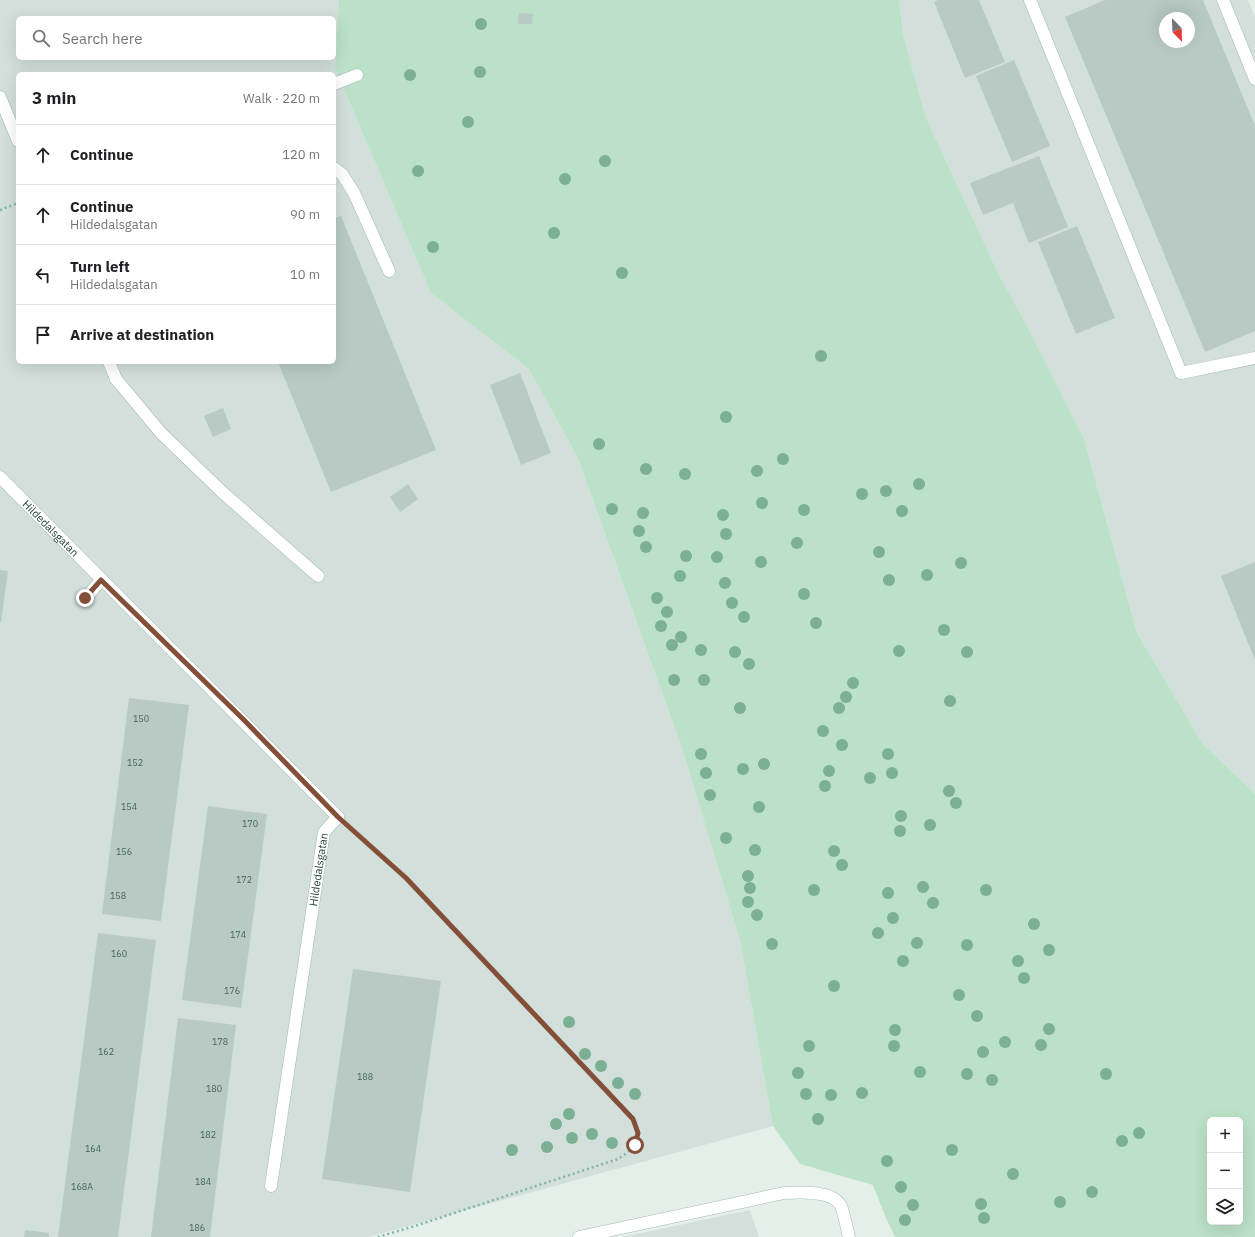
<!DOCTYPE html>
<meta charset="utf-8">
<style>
:root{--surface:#fff;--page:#f2f2f2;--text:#202124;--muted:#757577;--line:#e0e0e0}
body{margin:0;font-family:"IBM Plex Sans",sans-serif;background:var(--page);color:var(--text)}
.controls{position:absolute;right:12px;bottom:12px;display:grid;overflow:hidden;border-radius:6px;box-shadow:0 4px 16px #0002}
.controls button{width:36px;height:36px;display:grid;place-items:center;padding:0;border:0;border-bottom:1px solid var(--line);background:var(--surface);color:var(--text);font:20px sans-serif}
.compass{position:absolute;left:1159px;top:12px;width:36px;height:36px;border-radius:50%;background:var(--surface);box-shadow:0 4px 16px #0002;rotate:157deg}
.stop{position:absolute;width:12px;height:12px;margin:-9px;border:3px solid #844f39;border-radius:50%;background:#fff}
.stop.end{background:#844f39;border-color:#fff;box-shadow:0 1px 4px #0008}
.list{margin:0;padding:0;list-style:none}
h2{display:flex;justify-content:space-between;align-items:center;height:52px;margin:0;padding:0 16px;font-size:17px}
h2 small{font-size:13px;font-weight:400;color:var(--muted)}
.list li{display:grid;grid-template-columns:26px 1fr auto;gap:12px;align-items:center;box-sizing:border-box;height:60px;padding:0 16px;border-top:1px solid var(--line)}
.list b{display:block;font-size:15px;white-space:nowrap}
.list p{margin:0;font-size:13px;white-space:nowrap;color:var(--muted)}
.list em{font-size:13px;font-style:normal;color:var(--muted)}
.icon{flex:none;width:22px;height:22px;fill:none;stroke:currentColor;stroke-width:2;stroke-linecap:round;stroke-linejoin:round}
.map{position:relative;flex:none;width:1255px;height:1237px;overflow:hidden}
.search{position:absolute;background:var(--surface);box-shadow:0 4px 16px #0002;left:16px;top:16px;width:320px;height:44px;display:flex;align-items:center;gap:10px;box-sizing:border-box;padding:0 14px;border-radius:6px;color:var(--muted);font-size:15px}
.panel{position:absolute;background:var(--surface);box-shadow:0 4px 16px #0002;left:16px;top:72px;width:320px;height:292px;border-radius:6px}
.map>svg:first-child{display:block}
.built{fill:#d2dfda;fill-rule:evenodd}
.green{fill:#bbe1c8;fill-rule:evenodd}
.building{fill:#b9cac4;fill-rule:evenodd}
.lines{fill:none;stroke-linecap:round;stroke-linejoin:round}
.service-casing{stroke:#a6b8b2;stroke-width:13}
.minor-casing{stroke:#a6b8b2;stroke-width:13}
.path{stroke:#81b5a8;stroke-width:2.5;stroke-dasharray:2 3;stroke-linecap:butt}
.service{stroke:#fff;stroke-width:12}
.minor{stroke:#fff;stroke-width:12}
.tree{fill:#7cb094}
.route{stroke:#844f39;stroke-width:5}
.labels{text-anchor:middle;stroke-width:3.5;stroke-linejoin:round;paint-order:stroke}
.number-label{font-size:9px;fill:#47645d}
.street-label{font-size:11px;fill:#21423b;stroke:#f5faf8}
</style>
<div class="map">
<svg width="1255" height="1237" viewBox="0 0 1255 1237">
<rect width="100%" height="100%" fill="#e4efea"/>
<g class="built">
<path d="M0 0H339L335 68 431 293 529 369 578 458 682 748 740 940 773 1126 368 1237H0ZM18 18H334V58H18ZM18 74H334V362H18Z"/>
<path d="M899 0H1248L1255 17V794L1202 743 1137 633 1084 439 1028 328 998 273 926 118 903 35ZM1165 18H1189V42H1165Z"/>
<path d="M750 1210 759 1237H623Z"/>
</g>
<path class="green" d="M339 0H899L903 35 926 118 998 273 1028 328 1084 439 1137 633 1202 743 1255 794V1237H895L886 1218 873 1185 800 1164 773 1126 740 940 682 748 578 458 529 369 431 293 335 68ZM1210 1120H1240V1222H1210Z"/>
<g class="building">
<path d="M938 0H979L1005 62 965 78 934 2Z"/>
<path d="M1105 0H1203L1255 126V331L1205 352 1065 17ZM1165 18H1189V42H1165Z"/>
<path d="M519 13 533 14 532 24H518Z"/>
<path d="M1014 60 1050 146 1012 162 976 76Z"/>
<path d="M1039 156 1068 227 1029 243 1013 203 983 215 970 183Z"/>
<path d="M341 216 436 450 331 492 278 362H334V218Z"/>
<path d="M1077 226 1115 318 1076 334 1038 242Z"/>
<path d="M520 373 551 453 521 465 490 385Z"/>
<path d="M223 408 231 429 213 437 204 416Z"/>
<path d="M408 484 418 499 400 512 390 497Z"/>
<path d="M1255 562V660L1221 576Z"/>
<path d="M0 570 8 571 1 622H0Z"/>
<path d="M129 698 189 705 161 921 102 914Z"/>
<path d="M208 806 267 814 241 1008 182 1000Z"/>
<path d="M98 933 156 940 118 1237H58Z"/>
<path d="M353 969 441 981 410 1192 322 1179Z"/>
<path d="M178 1018 236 1025 210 1237H151Z"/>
<path d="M25 1230 49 1233V1237H24Z"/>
</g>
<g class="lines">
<defs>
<g id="service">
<path d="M1030 0 1181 373 1255 358"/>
<path d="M1223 0 1255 79"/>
<path d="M334 84 357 75"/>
<path d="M334 168 342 174 354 193 389 271"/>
<path d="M116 379 161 433 221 491 318 576"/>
<path d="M85 599 101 580"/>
<path id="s1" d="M271 1186 324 832 338 817"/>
<path d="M579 1237 784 1193C799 1192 833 1190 841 1206 844 1213 847 1229 849 1237"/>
</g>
<g id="minor">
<path d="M0 97 18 141"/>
<path d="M109 362 116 379"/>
<path id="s2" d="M0 477C112 591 226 703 338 817"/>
</g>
</defs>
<use href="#service" class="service-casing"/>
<use href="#minor" class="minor-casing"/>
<g class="path">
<path d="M0 210 18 203"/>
<path d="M351 829 406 878 633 1119C635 1123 637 1127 638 1131 640 1144 628 1153 618 1159L415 1226 378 1237"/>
</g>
<use href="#service" class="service"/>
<use href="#minor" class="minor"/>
</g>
<g class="tree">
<circle cx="481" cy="24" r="6"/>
<circle cx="480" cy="72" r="6"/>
<circle cx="410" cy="75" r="6"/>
<circle cx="468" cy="122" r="6"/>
<circle cx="605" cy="161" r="6"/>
<circle cx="418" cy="171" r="6"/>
<circle cx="565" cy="179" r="6"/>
<circle cx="554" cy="233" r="6"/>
<circle cx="433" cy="247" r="6"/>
<circle cx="622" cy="273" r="6"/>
<circle cx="821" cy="356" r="6"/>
<circle cx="726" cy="417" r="6"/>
<circle cx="599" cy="444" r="6"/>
<circle cx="783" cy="459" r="6"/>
<circle cx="646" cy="469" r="6"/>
<circle cx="757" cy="471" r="6"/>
<circle cx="685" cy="474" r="6"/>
<circle cx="919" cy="484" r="6"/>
<circle cx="886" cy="491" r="6"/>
<circle cx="862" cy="494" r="6"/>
<circle cx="762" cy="503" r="6"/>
<circle cx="612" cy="509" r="6"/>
<circle cx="804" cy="510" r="6"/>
<circle cx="902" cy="511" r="6"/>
<circle cx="643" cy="513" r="6"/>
<circle cx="723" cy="515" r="6"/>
<circle cx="639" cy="531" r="6"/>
<circle cx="726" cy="534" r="6"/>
<circle cx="797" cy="543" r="6"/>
<circle cx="646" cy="547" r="6"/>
<circle cx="879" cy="552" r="6"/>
<circle cx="686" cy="556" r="6"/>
<circle cx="717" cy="557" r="6"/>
<circle cx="761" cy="562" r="6"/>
<circle cx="961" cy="563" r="6"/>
<circle cx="927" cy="575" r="6"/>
<circle cx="680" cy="576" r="6"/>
<circle cx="889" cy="580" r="6"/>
<circle cx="725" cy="583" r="6"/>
<circle cx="804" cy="594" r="6"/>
<circle cx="657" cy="598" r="6"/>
<circle cx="732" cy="603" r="6"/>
<circle cx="667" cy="612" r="6"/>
<circle cx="744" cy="617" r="6"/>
<circle cx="816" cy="623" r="6"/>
<circle cx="661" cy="626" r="6"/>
<circle cx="944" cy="630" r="6"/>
<circle cx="681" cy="637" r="6"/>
<circle cx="672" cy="645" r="6"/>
<circle cx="701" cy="650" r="6"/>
<circle cx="899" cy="651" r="6"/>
<circle cx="735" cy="652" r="6"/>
<circle cx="967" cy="652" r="6"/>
<circle cx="749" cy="664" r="6"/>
<circle cx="674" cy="680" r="6"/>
<circle cx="704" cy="680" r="6"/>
<circle cx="853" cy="683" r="6"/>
<circle cx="846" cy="697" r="6"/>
<circle cx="950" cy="701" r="6"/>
<circle cx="740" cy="708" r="6"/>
<circle cx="839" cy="708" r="6"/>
<circle cx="823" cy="731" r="6"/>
<circle cx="842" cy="745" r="6"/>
<circle cx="701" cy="754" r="6"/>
<circle cx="888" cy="754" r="6"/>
<circle cx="764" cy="764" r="6"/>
<circle cx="743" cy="769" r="6"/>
<circle cx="829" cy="771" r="6"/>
<circle cx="706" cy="773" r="6"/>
<circle cx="892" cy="773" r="6"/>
<circle cx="870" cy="778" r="6"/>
<circle cx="825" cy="786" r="6"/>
<circle cx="949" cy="791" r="6"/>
<circle cx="710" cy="795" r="6"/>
<circle cx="956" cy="803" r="6"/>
<circle cx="759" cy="807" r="6"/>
<circle cx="901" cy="816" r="6"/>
<circle cx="930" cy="825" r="6"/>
<circle cx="900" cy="831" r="6"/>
<circle cx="726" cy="838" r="6"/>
<circle cx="755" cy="850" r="6"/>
<circle cx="834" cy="851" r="6"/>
<circle cx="842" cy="865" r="6"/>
<circle cx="748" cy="876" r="6"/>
<circle cx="923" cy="887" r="6"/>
<circle cx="750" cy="888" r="6"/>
<circle cx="814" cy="890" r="6"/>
<circle cx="986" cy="890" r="6"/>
<circle cx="888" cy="893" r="6"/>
<circle cx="748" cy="902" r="6"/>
<circle cx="933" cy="903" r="6"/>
<circle cx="757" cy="915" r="6"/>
<circle cx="893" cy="918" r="6"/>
<circle cx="1034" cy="924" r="6"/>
<circle cx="878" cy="933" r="6"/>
<circle cx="917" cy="943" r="6"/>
<circle cx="772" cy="944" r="6"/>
<circle cx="967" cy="945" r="6"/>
<circle cx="1049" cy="950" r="6"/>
<circle cx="903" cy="961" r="6"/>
<circle cx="1018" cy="961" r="6"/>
<circle cx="1024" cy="978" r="6"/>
<circle cx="834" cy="986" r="6"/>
<circle cx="959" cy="995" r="6"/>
<circle cx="977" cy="1016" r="6"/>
<circle cx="569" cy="1022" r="6"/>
<circle cx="1049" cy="1029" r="6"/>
<circle cx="895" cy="1030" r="6"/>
<circle cx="1005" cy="1042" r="6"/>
<circle cx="1041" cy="1045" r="6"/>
<circle cx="809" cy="1046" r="6"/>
<circle cx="894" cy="1046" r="6"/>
<circle cx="983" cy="1052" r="6"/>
<circle cx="585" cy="1054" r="6"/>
<circle cx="601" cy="1066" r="6"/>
<circle cx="920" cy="1072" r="6"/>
<circle cx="798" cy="1073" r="6"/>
<circle cx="967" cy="1074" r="6"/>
<circle cx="1106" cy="1074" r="6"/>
<circle cx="992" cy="1080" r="6"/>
<circle cx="618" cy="1083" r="6"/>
<circle cx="862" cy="1093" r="6"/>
<circle cx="635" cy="1094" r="6"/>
<circle cx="806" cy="1094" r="6"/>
<circle cx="831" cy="1095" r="6"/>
<circle cx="569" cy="1114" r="6"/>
<circle cx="818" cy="1119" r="6"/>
<circle cx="556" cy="1124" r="6"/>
<circle cx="1139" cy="1133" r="6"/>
<circle cx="592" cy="1134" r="6"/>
<circle cx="572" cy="1138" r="6"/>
<circle cx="1122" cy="1141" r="6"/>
<circle cx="612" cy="1143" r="6"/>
<circle cx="547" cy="1147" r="6"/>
<circle cx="512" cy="1150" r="6"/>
<circle cx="952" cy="1150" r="6"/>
<circle cx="887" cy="1161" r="6"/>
<circle cx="1013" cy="1174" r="6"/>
<circle cx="901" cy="1187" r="6"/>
<circle cx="1092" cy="1192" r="6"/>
<circle cx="1060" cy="1202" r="6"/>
<circle cx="981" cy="1204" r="6"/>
<circle cx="913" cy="1205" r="6"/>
<circle cx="984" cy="1218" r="6"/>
<circle cx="905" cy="1220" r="6"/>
</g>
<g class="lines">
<path class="route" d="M85 598 101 580 244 720 338 817 406 878 633 1119 638 1133 635 1145"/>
</g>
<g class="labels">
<g class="number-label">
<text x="141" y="722">150</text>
<text x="135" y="766">152</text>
<text x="129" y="810">154</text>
<text x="250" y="827">170</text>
<text x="124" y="855">156</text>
<text x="244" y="883">172</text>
<text x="118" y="899">158</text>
<text x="238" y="938">174</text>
<text x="119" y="957">160</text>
<text x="232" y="994">176</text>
<text x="220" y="1045">178</text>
<text x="106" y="1055">162</text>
<text x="365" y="1080">188</text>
<text x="214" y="1092">180</text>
<text x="208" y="1138">182</text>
<text x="93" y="1152">164</text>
<text x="203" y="1185">184</text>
<text x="82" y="1190">168A</text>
<text x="197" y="1231">186</text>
</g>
<g class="street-label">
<text dy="4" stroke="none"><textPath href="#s2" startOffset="72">Hildedalsgatan</textPath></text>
<text dy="4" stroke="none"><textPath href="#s1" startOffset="320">Hildedalsgatan</textPath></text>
</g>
</g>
</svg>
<div class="controls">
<button>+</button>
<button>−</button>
<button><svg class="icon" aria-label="layers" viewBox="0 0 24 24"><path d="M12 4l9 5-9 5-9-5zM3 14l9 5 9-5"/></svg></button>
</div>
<svg class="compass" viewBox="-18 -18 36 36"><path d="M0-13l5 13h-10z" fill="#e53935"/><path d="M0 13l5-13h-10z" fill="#757577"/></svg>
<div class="stop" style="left:635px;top:1145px"></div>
<div class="stop end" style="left:85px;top:598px"></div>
<div class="search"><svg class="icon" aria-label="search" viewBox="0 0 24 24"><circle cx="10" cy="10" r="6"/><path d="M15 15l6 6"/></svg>Search here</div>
<section class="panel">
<h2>3 min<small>Walk · 220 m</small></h2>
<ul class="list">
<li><svg class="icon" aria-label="ahead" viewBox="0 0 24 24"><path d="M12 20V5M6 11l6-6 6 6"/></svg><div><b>Continue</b></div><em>120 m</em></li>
<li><svg class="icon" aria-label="ahead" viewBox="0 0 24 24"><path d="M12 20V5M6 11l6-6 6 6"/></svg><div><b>Continue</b><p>Hildedalsgatan</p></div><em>90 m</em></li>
<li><svg class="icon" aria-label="left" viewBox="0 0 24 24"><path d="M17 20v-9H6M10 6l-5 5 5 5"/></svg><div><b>Turn left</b><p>Hildedalsgatan</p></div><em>10 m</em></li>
<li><svg class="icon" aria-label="arrive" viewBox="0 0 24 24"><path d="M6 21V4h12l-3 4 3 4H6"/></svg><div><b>Arrive at destination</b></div></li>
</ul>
</section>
</div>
